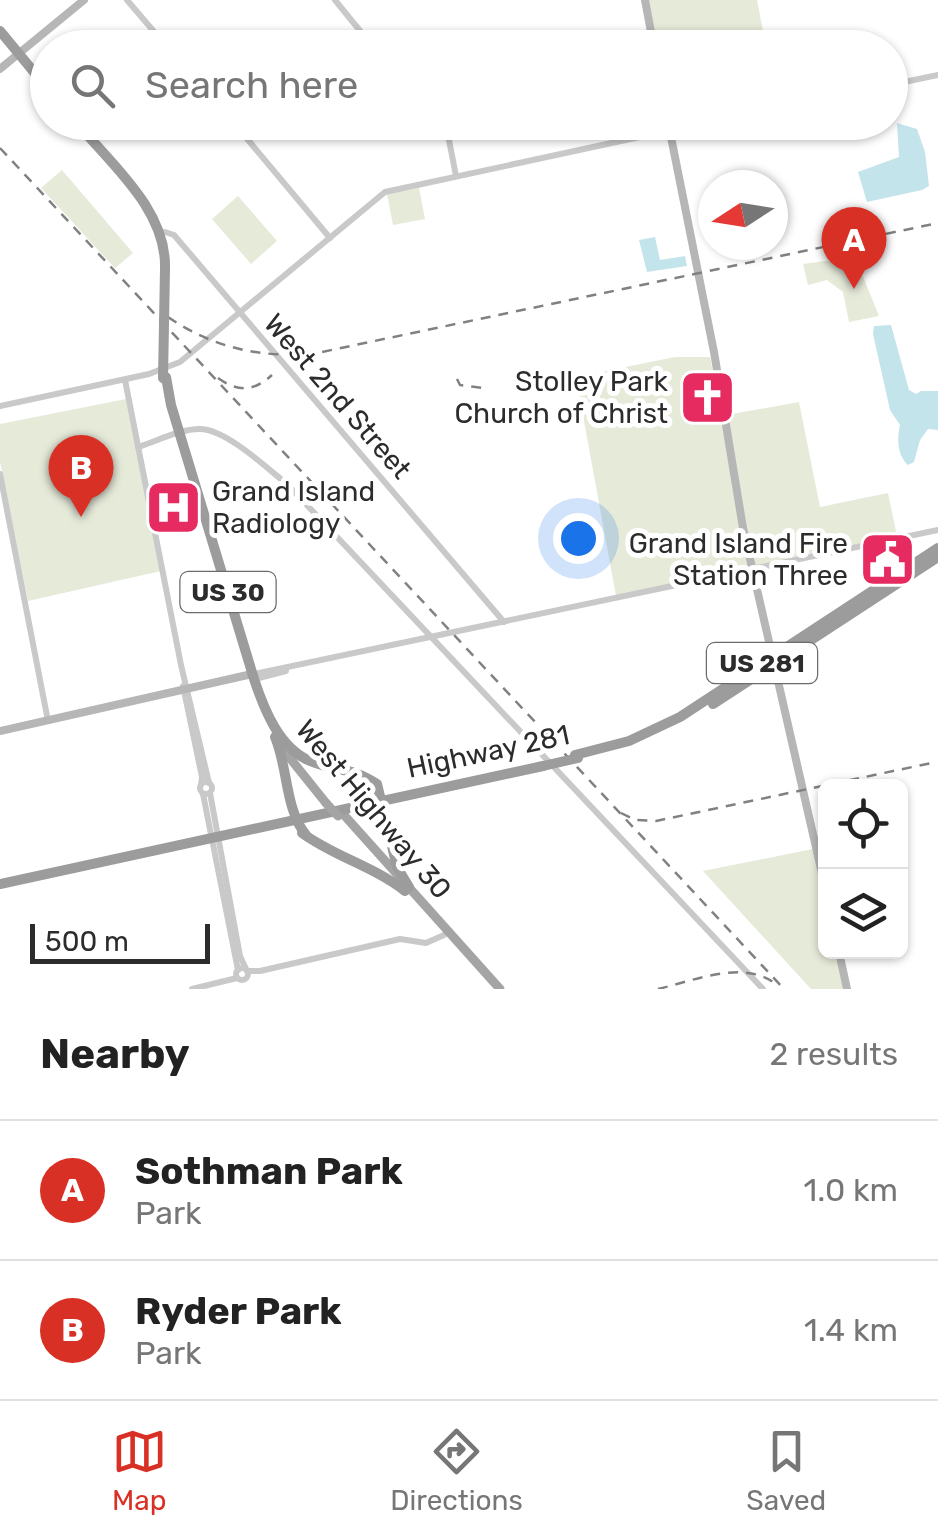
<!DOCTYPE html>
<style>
:root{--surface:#fff;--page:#f2f2f2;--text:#222;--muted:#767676;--line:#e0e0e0;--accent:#d93025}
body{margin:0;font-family:Rubik,sans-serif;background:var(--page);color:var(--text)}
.controls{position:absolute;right:30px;bottom:30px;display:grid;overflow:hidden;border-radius:15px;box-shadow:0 2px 8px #0004}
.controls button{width:90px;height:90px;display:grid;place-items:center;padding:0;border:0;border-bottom:2px solid var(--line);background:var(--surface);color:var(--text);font:50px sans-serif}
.compass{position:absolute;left:698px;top:170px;width:90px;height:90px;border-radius:50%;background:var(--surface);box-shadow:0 2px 8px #0004;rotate:258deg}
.scale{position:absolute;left:30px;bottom:25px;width:180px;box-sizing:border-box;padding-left:10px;border:5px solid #2c2c2c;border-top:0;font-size:28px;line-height:35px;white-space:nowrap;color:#2c2c2c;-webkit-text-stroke:8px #fff;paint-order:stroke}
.you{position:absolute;left:578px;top:538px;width:35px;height:35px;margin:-25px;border:8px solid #fff;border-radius:50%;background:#1a73e8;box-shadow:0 0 0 15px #1a73e833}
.badge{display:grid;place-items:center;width:65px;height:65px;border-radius:50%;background:var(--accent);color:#fff;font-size:32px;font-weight:700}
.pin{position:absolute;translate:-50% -82px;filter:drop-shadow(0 2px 5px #0008)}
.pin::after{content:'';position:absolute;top:52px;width:35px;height:30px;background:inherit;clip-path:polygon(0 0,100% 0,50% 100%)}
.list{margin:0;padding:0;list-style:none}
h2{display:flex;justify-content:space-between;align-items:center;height:130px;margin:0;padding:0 40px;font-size:42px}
h2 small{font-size:32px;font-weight:400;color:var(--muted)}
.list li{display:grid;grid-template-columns:65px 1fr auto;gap:30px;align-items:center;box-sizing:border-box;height:140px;padding:0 40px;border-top:2px solid var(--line)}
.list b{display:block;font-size:38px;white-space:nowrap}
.list p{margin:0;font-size:32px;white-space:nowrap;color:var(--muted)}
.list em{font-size:32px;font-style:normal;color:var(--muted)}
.icon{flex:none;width:55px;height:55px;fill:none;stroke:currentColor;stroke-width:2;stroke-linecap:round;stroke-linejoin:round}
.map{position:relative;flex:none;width:938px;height:989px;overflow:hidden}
.search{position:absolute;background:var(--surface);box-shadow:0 2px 8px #0004;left:30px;right:30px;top:30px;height:110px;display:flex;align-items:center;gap:25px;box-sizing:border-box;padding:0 35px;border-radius:55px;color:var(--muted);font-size:38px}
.sheet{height:410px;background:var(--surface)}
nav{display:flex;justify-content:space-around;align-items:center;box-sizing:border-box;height:140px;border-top:2px solid var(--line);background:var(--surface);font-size:28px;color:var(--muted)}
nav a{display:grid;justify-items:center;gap:5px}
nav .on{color:var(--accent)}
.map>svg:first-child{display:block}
.green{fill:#e6ead9}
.water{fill:#c4e4eb}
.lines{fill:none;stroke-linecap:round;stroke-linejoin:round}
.tertiary{stroke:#c9c9c9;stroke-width:6}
.secondary{stroke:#b6b6b6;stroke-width:8}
.primary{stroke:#a4a4a4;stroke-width:9}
.trunk{stroke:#9c9c9c;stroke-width:10}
.rail{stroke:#818181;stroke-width:2.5;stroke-dasharray:10 8;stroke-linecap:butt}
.primary-bridge{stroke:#a4a4a4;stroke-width:9}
.trunk-bridge{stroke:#9c9c9c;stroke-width:10}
.labels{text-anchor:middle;stroke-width:10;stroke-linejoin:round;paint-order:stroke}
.shield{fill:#fff;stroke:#6b6b6b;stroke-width:2.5}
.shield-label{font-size:25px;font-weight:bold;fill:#2c2c2c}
.poi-label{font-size:28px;fill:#2c2c2c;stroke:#fff;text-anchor:end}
.street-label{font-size:28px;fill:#2c2c2c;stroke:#fff}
</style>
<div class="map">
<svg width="938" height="989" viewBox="0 0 938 989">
<rect width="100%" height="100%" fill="#fff"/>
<g class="green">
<path d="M647 0H757L766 47H656Z"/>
<path d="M62 170 133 253 115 268 41 188Z"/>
<path d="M419 188 425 219 393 225 387 194Z"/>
<path d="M238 196 277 241 251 264 212 219Z"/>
<path d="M855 257 879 316 849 322 843 292 827 280 808 285 803 264Z"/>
<path d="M675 357H710L721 416 799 402 820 507 888 493 897 536 616 596 576 377Z"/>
<path d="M126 399 161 571 28 601 0 462V424Z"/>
<path d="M813 849 825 903 826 952H837L844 985 842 989H811L703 871Z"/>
</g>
<g class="water">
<path d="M897 123 917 129 925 152 929 186 922 190 867 202 858 172 899 157Z"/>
<path d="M655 237 660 260 685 256 687 266 647 272 639 240Z"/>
<path d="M891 325 909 390 916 394 921 391H938V430L928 429 920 440 914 462 908 465C897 455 897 438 900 425L890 410 873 334 874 326Z"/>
</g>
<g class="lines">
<g class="tertiary">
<path d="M127 0 168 48"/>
<path d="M335 0 374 48"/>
<path d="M890 85 938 75"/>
<path d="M233 122 330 238"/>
<path d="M437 122 448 135 456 176"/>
<path d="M165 232 174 235 504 622"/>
<path d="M125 380 181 665 209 783"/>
<path d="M0 406 149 374 180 362 385 192 709 122"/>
<path d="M138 447C158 441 179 429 200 429 226 429 268 469 288 485L763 989"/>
<path d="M0 474 48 721"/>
<path d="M254 674 938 530"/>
<path d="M255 679 286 671"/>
<path d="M183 686 202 777 201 785"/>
<circle cx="206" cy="788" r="6"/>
<path d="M210 793 240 956 246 969"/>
<path d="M203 794 238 970"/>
<circle cx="242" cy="974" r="6"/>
<path d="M247 971H260L400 939 426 943 444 935"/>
<path d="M192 989 237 978"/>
</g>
<g class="secondary">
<path d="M645 0 654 48"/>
<path d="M0 69 84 0"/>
<path d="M668 122 714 352 743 528 826 891"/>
<path d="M0 731 252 674"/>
<path d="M839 952 847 989"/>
</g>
<g class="primary">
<path d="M281 747 326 803"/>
<path d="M344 815 500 989"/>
</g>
<g class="trunk">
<path d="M0 31 48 89"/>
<path d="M76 122C112 165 167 210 165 269"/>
<path d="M166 377 171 405 254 679C264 709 279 748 310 761 336 772 349 766 377 784L397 867 409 887"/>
<path d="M713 704 938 557"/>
<path d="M275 737C288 767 285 810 306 835"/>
<path d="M575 755 629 741 680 717 938 548"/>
<path d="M302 833C335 857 373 866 405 891"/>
<path d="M0 884 543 766"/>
</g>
<g class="rail">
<path d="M0 148 784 989"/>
<path d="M168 317C213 348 263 359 317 353L938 223"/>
<path d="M218 378C239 393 254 391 272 375"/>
<path d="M457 379 460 385 483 388"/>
<path d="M621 813 635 820 656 821 936 762"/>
<path d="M658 989C693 981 741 960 773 982"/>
</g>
<path class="primary-bridge" d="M326 803 338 816"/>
<g class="trunk-bridge">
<path d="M163 378 165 269"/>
<path d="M543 766 578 758"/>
</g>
</g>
<defs>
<symbol id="church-square" viewBox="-11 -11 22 22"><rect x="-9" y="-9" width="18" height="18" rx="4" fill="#e52b60" stroke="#fff"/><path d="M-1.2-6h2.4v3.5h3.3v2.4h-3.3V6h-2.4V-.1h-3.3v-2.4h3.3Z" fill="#fff"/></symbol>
<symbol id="hospital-square" viewBox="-11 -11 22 22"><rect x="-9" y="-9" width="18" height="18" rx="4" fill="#e52b60" stroke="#fff"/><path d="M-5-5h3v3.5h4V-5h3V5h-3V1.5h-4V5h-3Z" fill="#fff"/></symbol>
<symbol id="civic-square" viewBox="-11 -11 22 22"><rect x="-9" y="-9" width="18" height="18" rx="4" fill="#e52b60" stroke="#fff"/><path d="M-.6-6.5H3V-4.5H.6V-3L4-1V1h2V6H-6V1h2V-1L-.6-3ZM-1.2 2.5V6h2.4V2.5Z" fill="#fff"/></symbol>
</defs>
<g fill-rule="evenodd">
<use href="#church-square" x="676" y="366" width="63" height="63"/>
<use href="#hospital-square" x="142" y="476" width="63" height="63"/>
<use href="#civic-square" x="856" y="528" width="63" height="63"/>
</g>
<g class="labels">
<g class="shield">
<rect x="180.5" y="572" width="95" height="40" rx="8"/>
<rect x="707" y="643" width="110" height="40" rx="8"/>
</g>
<g class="shield-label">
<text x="228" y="601">US 30</text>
<text x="762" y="672">US 281</text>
</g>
<g class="poi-label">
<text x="668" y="391">Stolley Park<tspan x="668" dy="32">Church of Christ</tspan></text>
<text x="212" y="501" text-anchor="start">Grand Island<tspan x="212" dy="32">Radiology</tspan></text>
<text x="848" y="553">Grand Island Fire<tspan x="848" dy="32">Station Three</tspan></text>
</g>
<g class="street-label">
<text transform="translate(338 396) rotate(49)" y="10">West 2nd Street</text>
<text transform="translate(488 751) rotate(-12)" y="10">Highway 281</text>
<text transform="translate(374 809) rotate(50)" y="10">West Highway 30</text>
</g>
</g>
</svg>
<div class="controls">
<button><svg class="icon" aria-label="locate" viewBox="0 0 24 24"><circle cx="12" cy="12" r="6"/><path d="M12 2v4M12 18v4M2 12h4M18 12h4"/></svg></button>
<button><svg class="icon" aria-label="layers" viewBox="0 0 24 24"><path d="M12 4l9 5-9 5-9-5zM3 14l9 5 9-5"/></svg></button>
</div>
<svg class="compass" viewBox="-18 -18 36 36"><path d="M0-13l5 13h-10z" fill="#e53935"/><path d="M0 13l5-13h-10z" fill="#767676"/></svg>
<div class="scale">500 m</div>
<div class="you"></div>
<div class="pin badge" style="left:854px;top:289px">A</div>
<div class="pin badge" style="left:81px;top:517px">B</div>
<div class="search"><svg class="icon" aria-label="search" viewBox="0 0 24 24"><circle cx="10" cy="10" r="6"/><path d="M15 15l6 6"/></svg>Search here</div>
</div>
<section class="sheet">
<h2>Nearby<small>2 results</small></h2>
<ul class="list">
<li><span class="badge">A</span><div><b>Sothman Park</b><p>Park</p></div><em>1.0 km</em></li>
<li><span class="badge">B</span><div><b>Ryder Park</b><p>Park</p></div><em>1.4 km</em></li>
</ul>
</section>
<nav>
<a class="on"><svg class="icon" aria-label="map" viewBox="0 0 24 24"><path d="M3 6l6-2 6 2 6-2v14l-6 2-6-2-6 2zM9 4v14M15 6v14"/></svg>Map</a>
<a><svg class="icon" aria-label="directions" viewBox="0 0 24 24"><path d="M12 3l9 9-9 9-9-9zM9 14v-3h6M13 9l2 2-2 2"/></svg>Directions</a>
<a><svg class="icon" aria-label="saved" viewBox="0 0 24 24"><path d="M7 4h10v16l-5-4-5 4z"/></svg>Saved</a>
</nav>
